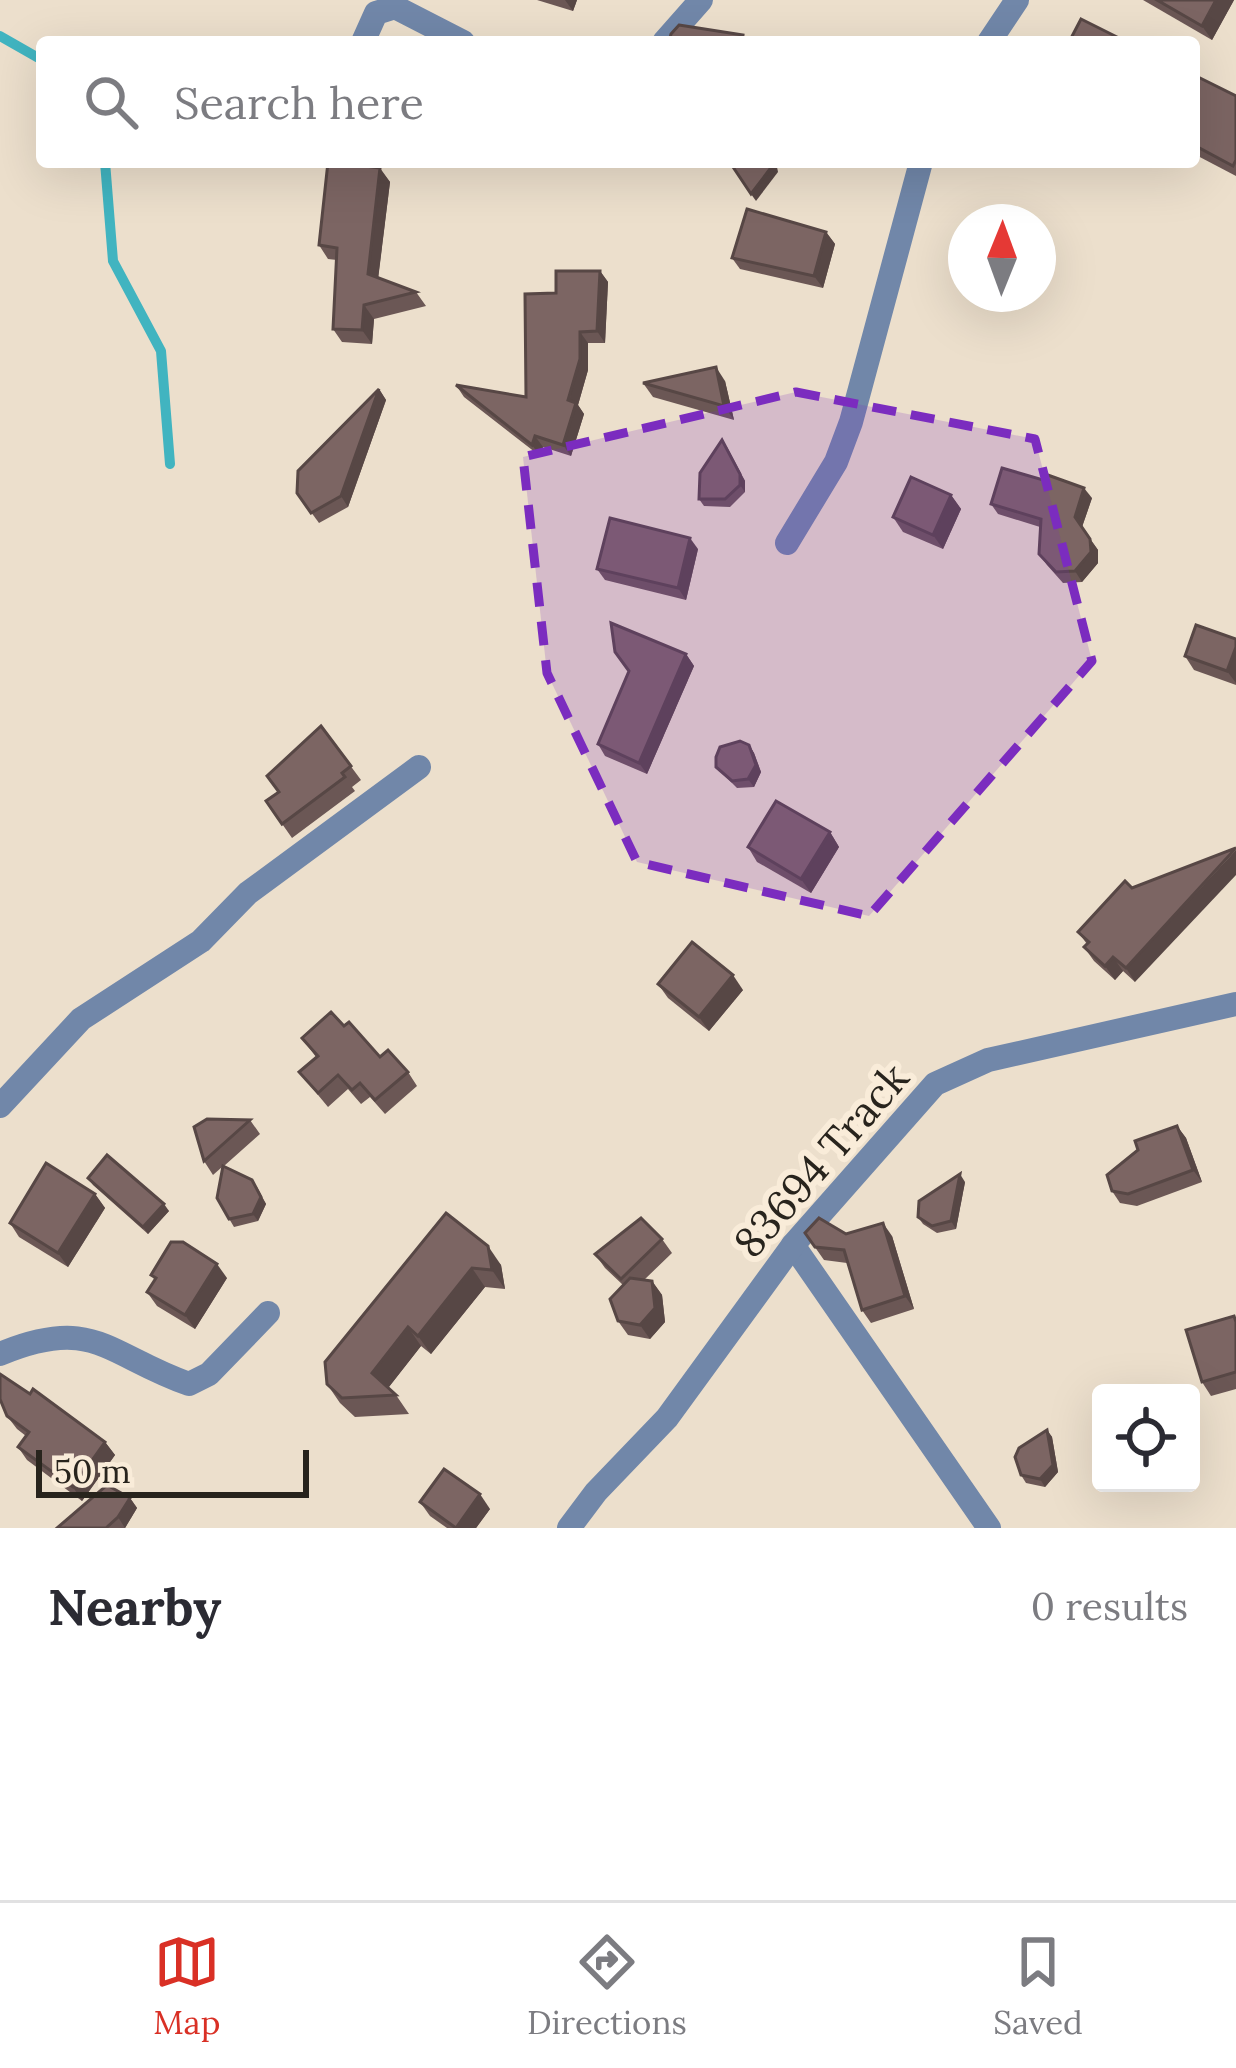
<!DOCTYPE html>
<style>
:root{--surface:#fff;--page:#f7f7f7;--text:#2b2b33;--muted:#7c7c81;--line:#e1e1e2;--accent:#d93025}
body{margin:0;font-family:Lora,serif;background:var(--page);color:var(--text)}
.controls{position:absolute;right:36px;bottom:36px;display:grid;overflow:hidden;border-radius:12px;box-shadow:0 12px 48px #0002}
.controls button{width:108px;height:108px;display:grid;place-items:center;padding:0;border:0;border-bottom:3px solid var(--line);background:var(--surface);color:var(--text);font:60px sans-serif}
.compass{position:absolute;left:948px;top:204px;width:108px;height:108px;border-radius:50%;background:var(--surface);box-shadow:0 12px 48px #0002;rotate:1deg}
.scale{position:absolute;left:36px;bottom:30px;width:273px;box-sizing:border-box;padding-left:12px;border:6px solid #28241d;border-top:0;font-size:33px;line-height:42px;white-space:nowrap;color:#28241d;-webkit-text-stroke:9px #f9ecd9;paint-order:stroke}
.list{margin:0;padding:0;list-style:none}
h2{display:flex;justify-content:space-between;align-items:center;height:156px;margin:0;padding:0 48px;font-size:51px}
h2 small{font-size:39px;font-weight:400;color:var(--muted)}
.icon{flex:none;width:66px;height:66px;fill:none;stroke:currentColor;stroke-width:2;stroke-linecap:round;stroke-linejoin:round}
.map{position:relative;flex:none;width:1236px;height:1528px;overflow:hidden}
.search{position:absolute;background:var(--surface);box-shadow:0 12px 48px #0002;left:36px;right:36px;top:36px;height:132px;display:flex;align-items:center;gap:30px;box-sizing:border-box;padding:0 42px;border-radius:12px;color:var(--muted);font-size:45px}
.sheet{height:372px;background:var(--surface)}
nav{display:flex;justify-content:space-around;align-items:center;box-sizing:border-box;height:168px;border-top:3px solid var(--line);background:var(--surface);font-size:33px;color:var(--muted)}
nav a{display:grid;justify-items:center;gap:6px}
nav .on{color:var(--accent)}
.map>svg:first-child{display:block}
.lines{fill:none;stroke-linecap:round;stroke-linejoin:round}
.stream{stroke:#41b4c0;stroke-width:10}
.minor{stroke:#7187a9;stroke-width:24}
.wall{fill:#6b5755}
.shaded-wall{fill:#574745}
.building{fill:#7c6563;stroke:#574745;stroke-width:3}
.marked{fill:#7b2cbf;fill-opacity:0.2;stroke:#7b2cbf;stroke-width:9;stroke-dasharray:24 15;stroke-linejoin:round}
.labels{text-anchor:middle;stroke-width:12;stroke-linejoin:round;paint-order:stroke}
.street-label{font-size:42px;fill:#28241d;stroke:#f9ecd9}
</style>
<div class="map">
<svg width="1236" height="1528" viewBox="0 0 1236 1528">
<rect width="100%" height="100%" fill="#ecdfcc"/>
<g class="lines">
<g class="stream">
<path d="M0 36 42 60"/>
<path d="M105 162 113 261 161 351 170 464"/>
</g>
<g class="minor">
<path d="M363 42 376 13 395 7 463 42"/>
<path d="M664 42 701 0"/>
<path d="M989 42 1017 0"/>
<path d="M787 543 836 462 851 422 921 162"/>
<path d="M0 1106 81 1019 201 941 248 893 419 767"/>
<path d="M793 1245 989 1528"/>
<path d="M0 1354C94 1315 107 1355 189 1384L209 1374 268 1313"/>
<path d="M569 1528 596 1492 667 1418 793 1245 935 1084 988 1060 1236 1004"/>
</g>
</g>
<g class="wall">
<path d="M537 0H577L573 11Z"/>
<path d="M1143 0H1234L1212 40Z"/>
<path d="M1194 75 1236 96V176L1194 154Z"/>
<path d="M358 162H382L379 168 390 182 378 278 416 292 426 306 374 319 372 344 342 342 333 329 337 260 328 259 319 245 360 166Z"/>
<path d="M826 232 835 244 823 288 740 269 732 258Z"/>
<path d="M600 271 608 282 605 343H588V370L578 405 584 414 571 456 543 447 540 456 464 397 456 385 526 397Z"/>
<path d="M725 381 734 420 653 397 643 383Z"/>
<path d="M379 389 386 400 348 507 319 523 297 493Z"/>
<path d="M727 447 745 481V492L730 507 704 506 699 499Z"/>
<path d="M951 495 961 509 943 549 903 532 893 517Z"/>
<path d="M1092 498 1082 527 1098 550V563L1082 582 1063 583 1047 565 1039 554 1040 527 998 514 991 504Z"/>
<path d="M698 549 686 600 605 580 597 569Z"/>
<path d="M1236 639V685L1194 670 1185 656Z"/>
<path d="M686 654 694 666 647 774 605 756 598 744Z"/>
<path d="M321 726 361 780 352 787 355 791 292 838 266 801 278 792Z"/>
<path d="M749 745 754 753 761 772 754 787 737 788 716 767Z"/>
<path d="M830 832 839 847 811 893 757 862 748 847Z"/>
<path d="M1125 881 1135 982 1123 971 1115 980 1094 961 1084 947 1087 944 1078 932Z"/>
<path d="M658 984 743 990 709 1031 668 998Z"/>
<path d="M344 1026 380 1057 408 1072 417 1086 385 1114 370 1097 361 1104 348 1089 328 1107 299 1072 316 1057 302 1038Z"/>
<path d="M250 1120 260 1134 224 1166 257 1187 266 1204 258 1221 234 1227 217 1198 222 1167 213 1175 204 1161Z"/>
<path d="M1177 1126 1186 1138 1202 1182 1137 1206 1120 1203 1112 1191Z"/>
<path d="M88 1178 169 1211 148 1234 93 1185Z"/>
<path d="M965 1182 956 1229 937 1233 923 1224 918 1217Z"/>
<path d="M95 1194 105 1208 68 1267 19 1237 10 1223Z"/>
<path d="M446 1213 501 1265 505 1289 485 1287 431 1354 421 1346 388 1388 396 1395 409 1414 355 1417 340 1403 327 1384Z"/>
<path d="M805 1233 892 1236 914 1309 871 1323 862 1310 847 1263 824 1260Z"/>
<path d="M662 1239 672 1253 644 1280 652 1281 662 1295 665 1322 650 1339 628 1335 618 1321 623 1285 605 1268 595 1254Z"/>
<path d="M151 1275 227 1278 195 1329 157 1306 147 1292 155 1280Z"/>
<path d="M1236 1319V1389L1211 1396 1202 1382Z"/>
<path d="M7 1416 105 1442 115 1455 82 1501 27 1460 18 1447 26 1436 17 1429Z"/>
<path d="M1047 1430 1052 1437 1058 1472 1045 1487 1026 1483 1021 1475Z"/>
<path d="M130 1498 137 1508 125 1528H57Z"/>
<path d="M420 1502 490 1509 476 1528H447L430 1516Z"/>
</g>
<g class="shaded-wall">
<path d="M565 0H577L573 11Z"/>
<path d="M1216 0H1234L1212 40 1202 26Z"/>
<path d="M367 162H382L375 180 365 166Z"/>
<path d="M773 162H776L778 172 756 201 751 194Z"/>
<path d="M380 168 390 182 377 288 368 274Z"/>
<path d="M826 232 835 244 823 288 814 276Z"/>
<path d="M600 271 608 282 605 343 597 331Z"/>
<path d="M364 305 374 319 372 344 362 330Z"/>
<path d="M580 332 588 343V370L578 405 584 414 571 456 563 445Z"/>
<path d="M716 367 725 381 734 420 724 406Z"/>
<path d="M379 389 386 400 348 507 341 496Z"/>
<path d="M535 436 543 447 540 456 532 445Z"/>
<path d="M722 440 745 481V492L740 485Z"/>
<path d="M1084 488 1092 498 1082 527 1075 517Z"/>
<path d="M951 495 961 509 943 549 933 535Z"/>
<path d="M690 538 698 549 686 600 678 588Z"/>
<path d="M1090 539 1098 550V563L1082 582 1075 571Z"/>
<path d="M1236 647V683L1227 671Z"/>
<path d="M686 654 694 666 647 774 639 763Z"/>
<path d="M749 745 754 753 761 772 754 787 748 779Z"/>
<path d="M830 832 839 847 811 893 801 879Z"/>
<path d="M1236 850V875L1135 982 1126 968Z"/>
<path d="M1113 957 1123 971 1115 980 1105 966Z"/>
<path d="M733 975 743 990 709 1031 699 1017Z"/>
<path d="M1177 1126 1186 1138 1202 1182 1193 1170Z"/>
<path d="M960 1174 965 1182 956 1229 951 1221Z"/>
<path d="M252 1180 266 1204 258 1221 253 1214Z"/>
<path d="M95 1194 105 1208 68 1267 58 1253Z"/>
<path d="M164 1204 169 1211 148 1234 143 1227Z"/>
<path d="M883 1223 892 1236 914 1309 905 1296Z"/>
<path d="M488 1246 501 1265 505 1289 492 1270Z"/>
<path d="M217 1264 227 1278 195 1329 185 1315Z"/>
<path d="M472 1268 485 1287 431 1354 418 1336Z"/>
<path d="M652 1281 662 1295 665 1322 650 1339 640 1325Z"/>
<path d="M408 1327 421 1346 385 1392 372 1373Z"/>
<path d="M1047 1430 1052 1437 1058 1472 1045 1487 1040 1479Z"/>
<path d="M105 1442 115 1455 82 1501 73 1487Z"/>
<path d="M480 1494 490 1509 476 1528H457Z"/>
<path d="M130 1498 137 1508 125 1528 118 1517Z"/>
</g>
<g class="building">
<path d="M1157 0H1216L1202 26Z"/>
<path d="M1081 19 1127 42H1069Z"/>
<path d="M679 25 743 35 742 42H669L671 34Z"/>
<path d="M1194 75 1236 96V160L1233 166 1194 145Z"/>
<path d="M328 162 360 166 358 162H367L365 166 380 168 368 274 416 292 364 305 362 330 333 329 337 248 319 245Z"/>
<path d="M733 162H773V165L751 194 731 164Z"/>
<path d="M747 209 826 232 814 276 732 258Z"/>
<path d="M556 271H600L597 331 580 332V359L568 400 576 403 563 445 535 436 532 445 456 385 526 397 525 294 556 293Z"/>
<path d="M716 367 724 406 643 383Z"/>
<path d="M379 389 341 496 311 513 297 493 298 471Z"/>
<path d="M722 440 740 474V485L725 499H699L700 473Z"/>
<path d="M1002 468 1043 480 1045 474 1084 488 1075 517 1090 539 1091 552 1075 571 1056 572 1039 554 1041 519 991 504Z"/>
<path d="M911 477 951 495 933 535 893 517Z"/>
<path d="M610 518 690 538 678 588 597 569Z"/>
<path d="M611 623 686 654 639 763 598 744 629 671 615 652Z"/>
<path d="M1196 625 1236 639V647L1227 671 1185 656Z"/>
<path d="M321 726 351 766 342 773 345 777 282 824 266 801 279 792 267 776Z"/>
<path d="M740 741 749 745 756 765 748 779 732 781 716 767V757L720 747Z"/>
<path d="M776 801 830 832 801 879 748 847Z"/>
<path d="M1236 848 1126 968 1113 957 1105 966 1084 947 1089 942 1078 932 1125 881 1132 888Z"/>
<path d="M692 942 733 975 699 1017 658 984Z"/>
<path d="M331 1012 344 1026 349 1022 380 1057 388 1050 408 1072 375 1100 360 1083 352 1090 338 1075 318 1093 299 1072 318 1056 302 1038Z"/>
<path d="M207 1119 250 1120 204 1161 194 1127Z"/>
<path d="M1177 1126 1193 1170 1128 1194 1112 1191 1107 1175 1138 1150 1135 1141Z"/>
<path d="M107 1155 164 1204 143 1227 88 1178Z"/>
<path d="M46 1163 95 1194 58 1253 10 1223Z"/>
<path d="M223 1166 252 1180 261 1197 253 1214 229 1219 217 1198Z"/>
<path d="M960 1174 951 1221 932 1226 918 1217 919 1201Z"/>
<path d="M446 1213 488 1246 492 1270 472 1268 418 1336 408 1327 372 1373 396 1395 342 1398 327 1384 325 1362Z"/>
<path d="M641 1218 662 1239 621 1279 595 1254Z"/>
<path d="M819 1218 846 1234 883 1223 905 1296 862 1310 844 1250 815 1247 805 1233Z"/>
<path d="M171 1242H183L217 1264 185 1315 147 1292 156 1278 151 1275Z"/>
<path d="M630 1278 652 1281 655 1308 640 1325 618 1321 610 1299Z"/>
<path d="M1234 1316 1236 1322V1372L1202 1382 1186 1330Z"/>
<path d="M0 1374 30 1394 33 1389 105 1442 73 1487 18 1447 29 1432 7 1416 0 1399Z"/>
<path d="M1047 1430 1053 1465 1040 1479 1021 1475 1015 1457 1019 1448Z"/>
<path d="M444 1469 480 1494 456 1528 420 1502Z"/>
<path d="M107 1485 130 1498 118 1517 106 1528H57Z"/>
</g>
<path class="marked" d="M796 392 1035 439 1092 661 869 916 637 862 547 673 523 457Z"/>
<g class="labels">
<g class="street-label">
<text transform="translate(821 1160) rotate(-49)" y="15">83694 Track</text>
</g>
</g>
</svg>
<div class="controls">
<button><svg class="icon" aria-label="locate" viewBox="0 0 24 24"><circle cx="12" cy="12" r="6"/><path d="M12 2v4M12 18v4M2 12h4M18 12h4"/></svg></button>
</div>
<svg class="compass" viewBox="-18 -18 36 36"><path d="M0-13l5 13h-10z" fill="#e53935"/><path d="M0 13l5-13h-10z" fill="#7c7c81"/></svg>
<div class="scale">50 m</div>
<div class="search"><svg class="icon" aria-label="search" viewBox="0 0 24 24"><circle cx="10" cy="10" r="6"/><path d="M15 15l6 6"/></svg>Search here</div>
</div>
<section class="sheet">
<h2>Nearby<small>0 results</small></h2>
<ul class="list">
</ul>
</section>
<nav>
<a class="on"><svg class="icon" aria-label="map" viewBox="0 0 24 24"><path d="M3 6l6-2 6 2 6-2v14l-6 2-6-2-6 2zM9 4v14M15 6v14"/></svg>Map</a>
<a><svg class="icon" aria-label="directions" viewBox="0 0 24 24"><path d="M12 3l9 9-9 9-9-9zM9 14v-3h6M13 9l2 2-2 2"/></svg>Directions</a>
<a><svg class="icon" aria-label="saved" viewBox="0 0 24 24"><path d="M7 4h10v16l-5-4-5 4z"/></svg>Saved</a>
</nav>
